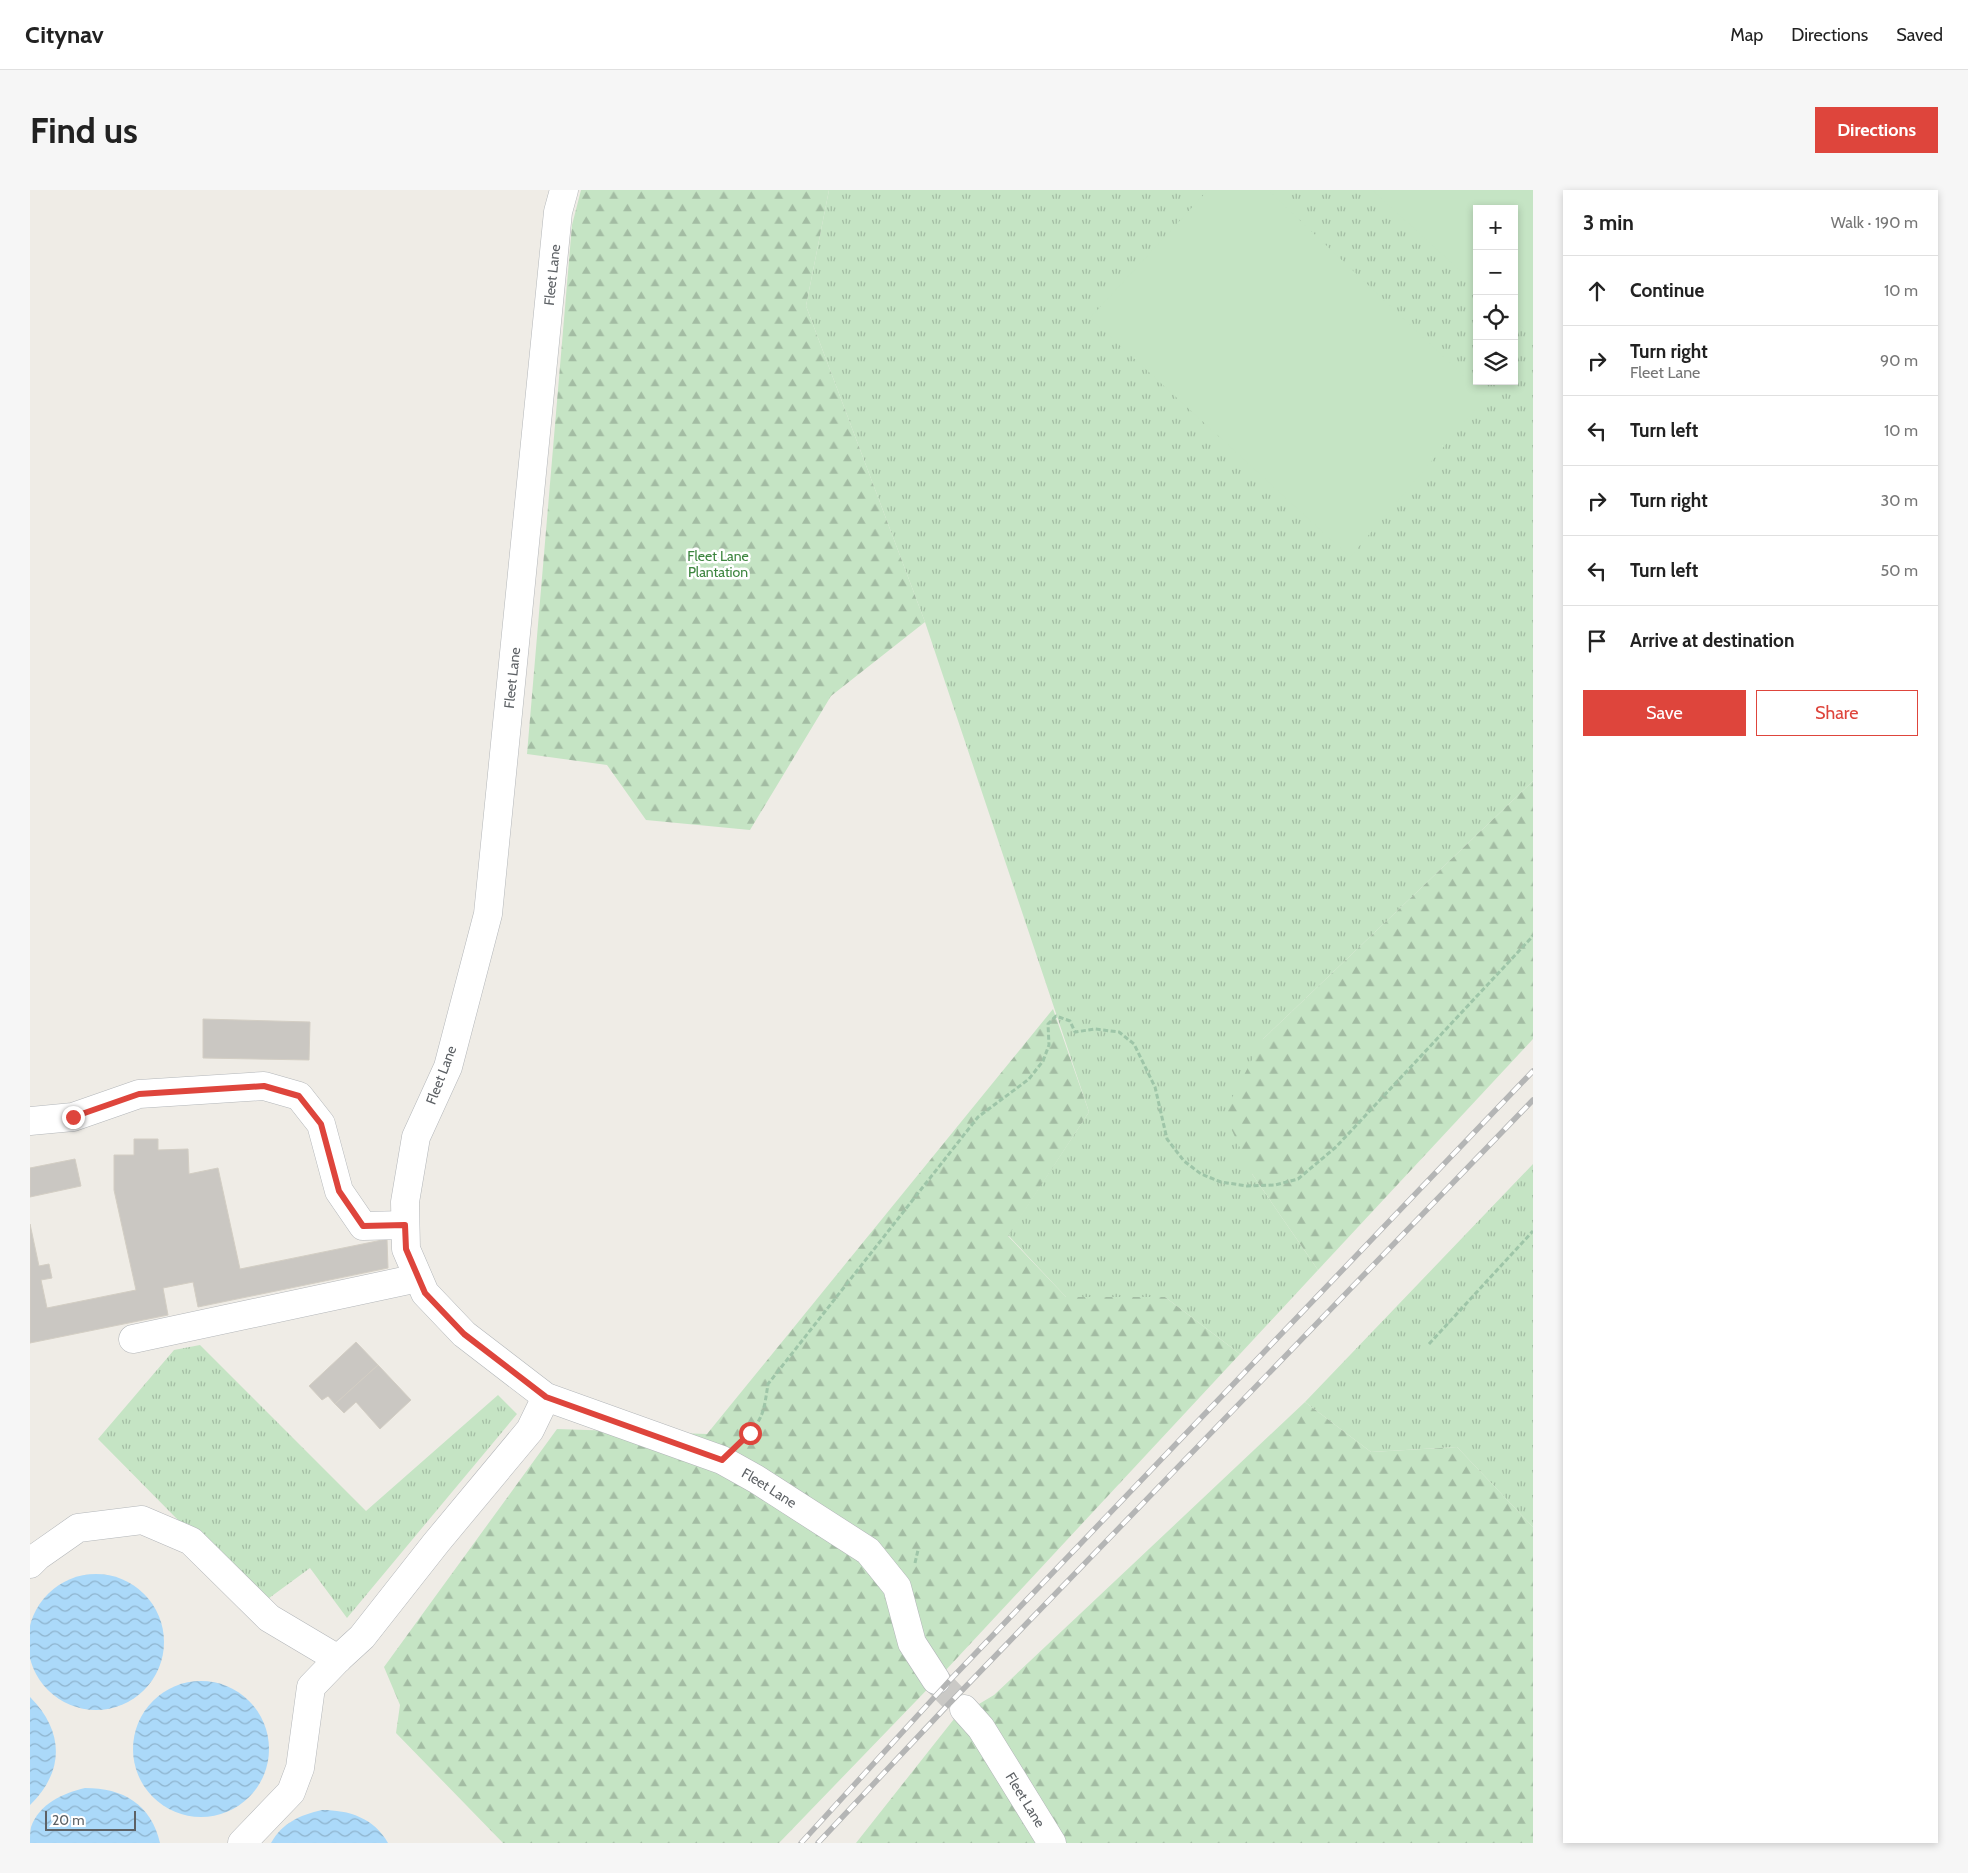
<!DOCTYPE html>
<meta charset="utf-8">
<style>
:root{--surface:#fff;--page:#f6f6f6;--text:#222;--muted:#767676;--line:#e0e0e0;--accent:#de453c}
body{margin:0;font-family:Cabin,sans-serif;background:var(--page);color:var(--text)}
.controls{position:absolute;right:15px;top:15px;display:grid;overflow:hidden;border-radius:0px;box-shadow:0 2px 8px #0003}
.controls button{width:45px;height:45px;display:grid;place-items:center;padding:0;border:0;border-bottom:1px solid var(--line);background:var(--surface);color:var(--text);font:25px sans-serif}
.scale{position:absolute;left:15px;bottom:12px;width:91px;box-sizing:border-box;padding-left:5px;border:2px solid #5d6165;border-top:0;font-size:14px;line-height:18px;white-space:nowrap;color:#5d6165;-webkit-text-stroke:4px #fff;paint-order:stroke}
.stop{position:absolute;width:15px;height:15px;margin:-11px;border:4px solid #de453c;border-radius:50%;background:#fff}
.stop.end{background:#de453c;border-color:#fff;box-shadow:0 1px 5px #0008}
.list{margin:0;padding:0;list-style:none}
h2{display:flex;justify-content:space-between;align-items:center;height:65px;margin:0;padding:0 20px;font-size:21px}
h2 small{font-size:16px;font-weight:400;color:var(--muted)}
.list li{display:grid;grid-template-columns:32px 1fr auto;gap:15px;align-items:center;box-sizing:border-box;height:70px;padding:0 20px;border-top:1px solid var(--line)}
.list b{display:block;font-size:19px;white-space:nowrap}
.list p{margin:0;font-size:16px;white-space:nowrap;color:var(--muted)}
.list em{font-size:16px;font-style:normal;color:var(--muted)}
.actions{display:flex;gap:10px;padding:15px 20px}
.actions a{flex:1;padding:11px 0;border:1px solid var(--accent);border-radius:0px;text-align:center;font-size:18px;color:var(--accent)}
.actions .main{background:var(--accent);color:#fff}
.icon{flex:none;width:28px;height:28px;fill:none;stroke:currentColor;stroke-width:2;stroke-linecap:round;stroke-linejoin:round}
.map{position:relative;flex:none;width:1503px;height:1653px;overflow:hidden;border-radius:0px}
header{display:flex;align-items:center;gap:30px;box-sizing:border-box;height:70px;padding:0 25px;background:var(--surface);border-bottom:1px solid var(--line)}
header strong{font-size:24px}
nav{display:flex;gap:28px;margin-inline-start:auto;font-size:18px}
.intro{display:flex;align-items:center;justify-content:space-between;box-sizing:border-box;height:120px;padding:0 30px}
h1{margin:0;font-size:35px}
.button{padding:12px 22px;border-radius:0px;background:var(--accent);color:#fff;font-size:18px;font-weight:700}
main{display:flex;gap:30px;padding:0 30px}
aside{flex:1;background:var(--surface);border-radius:0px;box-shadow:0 2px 8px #0003}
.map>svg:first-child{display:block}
.grass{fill:url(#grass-tufts);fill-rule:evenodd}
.forest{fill:url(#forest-firs)}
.pitch{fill:#c5e4c4}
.water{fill:url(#water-waves)}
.building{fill:#cac7c2;stroke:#d3cec4}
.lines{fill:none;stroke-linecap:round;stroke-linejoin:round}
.minor-tunnel{stroke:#cac9c6;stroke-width:28;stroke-dasharray:28 14;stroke-linecap:butt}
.minor-casing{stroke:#b3b6b9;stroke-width:29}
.path{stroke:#9ec5a8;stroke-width:3;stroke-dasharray:5 2.5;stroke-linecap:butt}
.minor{stroke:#fff;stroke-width:28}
.rail-casing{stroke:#b4b5b5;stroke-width:5.5}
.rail{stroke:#fff;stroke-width:4;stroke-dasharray:11;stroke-linecap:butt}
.route{stroke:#de453c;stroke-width:6}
.labels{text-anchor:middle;stroke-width:5;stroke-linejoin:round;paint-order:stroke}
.street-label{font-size:14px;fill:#5d6165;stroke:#fff}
.park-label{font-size:14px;fill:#3c853e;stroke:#fff}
</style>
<header>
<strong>Citynav</strong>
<nav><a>Map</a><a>Directions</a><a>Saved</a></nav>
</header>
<div class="intro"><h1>Find us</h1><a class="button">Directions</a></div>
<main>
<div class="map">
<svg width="1503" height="1653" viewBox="0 0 1503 1653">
<defs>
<pattern id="grass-tufts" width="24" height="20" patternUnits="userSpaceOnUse" patternTransform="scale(1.25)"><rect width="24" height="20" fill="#c5e4c4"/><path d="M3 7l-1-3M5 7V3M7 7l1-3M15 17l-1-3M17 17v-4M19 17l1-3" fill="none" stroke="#a3bca3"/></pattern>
<pattern id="forest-firs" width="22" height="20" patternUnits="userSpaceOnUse" patternTransform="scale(1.25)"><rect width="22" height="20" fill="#c5e4c4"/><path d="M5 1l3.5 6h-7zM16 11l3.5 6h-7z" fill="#a3bca3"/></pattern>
<pattern id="water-waves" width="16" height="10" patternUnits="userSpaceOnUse" patternTransform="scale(1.25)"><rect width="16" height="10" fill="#abd9f9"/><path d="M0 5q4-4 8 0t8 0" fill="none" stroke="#8eb3cd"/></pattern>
</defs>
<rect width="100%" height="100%" fill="#efece6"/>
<g class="grass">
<path d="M799 0H1503V591L1233 849 1222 984 1288 1080 1210 1164 1135 1107H1036L978 1045 1059 922 895 432 776 116ZM1447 19H1484V191H1447Z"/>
<path d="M1503 974V1337L1427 1257 1341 1262 1275 1212Z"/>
<path d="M170 1155 336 1321 468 1205 487 1224 317 1428 280 1378 231 1414 68 1249 144 1160Z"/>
</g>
<g class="forest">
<path d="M551 0H799L776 116 895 432 801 506 720 640 616 630 577 575 497 564 542 35Z"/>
<path d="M1503 591V849L1288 1080 1222 984 1194 923 1233 849Z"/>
<path d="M1023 819 1059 922 978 1046 1036 1107H1135L1210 1164 914 1482 749 1653H473L366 1543 370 1515 354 1477 527 1239 677 1244Z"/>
<path d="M1275 1212 1341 1262 1427 1257 1503 1337V1653H826L924 1529 964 1505Z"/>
</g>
<g class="pitch">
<path d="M1178 0H1238L1456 207 1320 367 1060 128Z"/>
<path d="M1342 0H1503V147L1484 130V19H1447V96Z"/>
</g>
<g class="water">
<circle cx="66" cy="1452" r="68"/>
<circle cx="171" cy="1559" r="68"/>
<path d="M0 1507C34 1541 35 1581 0 1615Z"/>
<path d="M55 1598C93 1598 121 1614 130 1653H0C0 1648 0 1641 1 1637 9 1614 33 1603 55 1598Z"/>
<path d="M292 1620C319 1620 344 1628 358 1653H241C252 1633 270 1625 292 1620Z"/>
</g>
<g class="building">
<path d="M173 829 280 832 279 870 173 868Z"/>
<path d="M104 949H128V960L158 959 159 984 188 978 210 1079 357 1049 358 1078 168 1117 163 1092 133 1098 138 1125 0 1153V1034L9 1076 19 1074 22 1088 11 1090 17 1118 106 1100 84 1000V965H104Z"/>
<path d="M45 969 51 996 0 1007V978Z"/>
<path d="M326 1152 348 1175 305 1214 298 1206 292 1210 279 1196Z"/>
<path d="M348 1175 381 1210 350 1239 326 1212 314 1223 305 1214Z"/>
</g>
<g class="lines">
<path class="minor-tunnel" d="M906 1490 934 1519"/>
<defs>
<g id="minor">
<path id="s1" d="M534 0 528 22 458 724 418 877 386 947 375 1012 376 1059 395 1103 434 1144 516 1207 692 1270 726 1289 838 1361 867 1397 882 1453 906 1490"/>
<path d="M0 931 43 927 109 904 234 896 269 906 291 934 309 1001 333 1036 375 1035"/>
<path d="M103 1149 388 1088"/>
<path d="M0 1374 8 1366 48 1338 112 1330 161 1351 239 1428 308 1469"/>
<path id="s2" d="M934 1519 951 1538 1022 1653"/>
<path d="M212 1653 261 1602 270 1578 281 1497 308 1469 332 1447 406 1353 500 1240 516 1207"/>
</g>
</defs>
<use href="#minor" class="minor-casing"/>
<g class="path">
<path d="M1399 1154 1503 1041"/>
<path d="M713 1248C734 1231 734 1219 738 1194L948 927 999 889 1013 871 1019 855 1018 834 1026 826 1040 831 1045 842 1065 839 1089 842 1104 854 1125 897 1137 949 1154 971 1171 984 1191 992 1217 996 1245 995 1268 989 1306 957 1503 746"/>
<path d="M885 1373 888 1360"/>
</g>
<use href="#minor" class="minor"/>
<defs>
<g id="rail">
<path d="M771 1653 921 1489 1503 881"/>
<path d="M788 1653 914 1519 1503 910"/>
</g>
</defs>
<use href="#rail" class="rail-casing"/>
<use href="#rail" class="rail"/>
</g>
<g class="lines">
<path class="route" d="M43 927 109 904 234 896 269 906 291 934 309 1001 333 1036 375 1035 376 1059 395 1103 434 1144 516 1207 692 1270 720 1243"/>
</g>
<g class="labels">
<g class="street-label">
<text transform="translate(522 85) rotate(-84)" y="5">Fleet Lane</text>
<text transform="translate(482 488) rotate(-84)" y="5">Fleet Lane</text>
<text transform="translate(411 885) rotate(-69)" y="5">Fleet Lane</text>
<text dy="5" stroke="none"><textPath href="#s1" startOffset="1526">Fleet Lane</textPath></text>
<text dy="5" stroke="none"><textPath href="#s2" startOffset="110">Fleet Lane</textPath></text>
</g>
<g class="park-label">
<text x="688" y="371">Fleet Lane<tspan x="688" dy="16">Plantation</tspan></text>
</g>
</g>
</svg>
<div class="controls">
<button>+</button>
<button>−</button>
<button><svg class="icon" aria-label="locate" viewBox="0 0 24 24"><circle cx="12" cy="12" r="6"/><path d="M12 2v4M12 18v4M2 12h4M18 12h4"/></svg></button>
<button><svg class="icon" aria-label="layers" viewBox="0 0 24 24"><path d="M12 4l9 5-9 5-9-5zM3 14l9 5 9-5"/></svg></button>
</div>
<div class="scale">20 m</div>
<div class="stop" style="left:720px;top:1243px"></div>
<div class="stop end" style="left:43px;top:927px"></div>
</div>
<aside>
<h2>3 min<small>Walk · 190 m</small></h2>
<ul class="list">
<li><svg class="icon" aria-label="ahead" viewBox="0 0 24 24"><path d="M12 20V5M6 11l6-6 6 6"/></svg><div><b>Continue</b></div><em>10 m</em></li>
<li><svg class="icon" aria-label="right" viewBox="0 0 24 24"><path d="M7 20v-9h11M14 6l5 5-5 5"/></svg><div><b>Turn right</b><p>Fleet Lane</p></div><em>90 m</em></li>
<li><svg class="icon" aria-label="left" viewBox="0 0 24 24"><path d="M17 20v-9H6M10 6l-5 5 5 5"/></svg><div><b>Turn left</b></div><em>10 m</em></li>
<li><svg class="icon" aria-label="right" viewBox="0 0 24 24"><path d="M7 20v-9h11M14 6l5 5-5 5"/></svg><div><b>Turn right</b></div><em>30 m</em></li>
<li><svg class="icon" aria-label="left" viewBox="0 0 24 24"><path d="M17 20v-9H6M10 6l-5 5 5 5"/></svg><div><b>Turn left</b></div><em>50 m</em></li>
<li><svg class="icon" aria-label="arrive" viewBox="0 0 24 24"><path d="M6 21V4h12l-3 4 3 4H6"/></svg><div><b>Arrive at destination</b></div></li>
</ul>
<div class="actions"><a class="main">Save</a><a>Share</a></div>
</aside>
</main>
